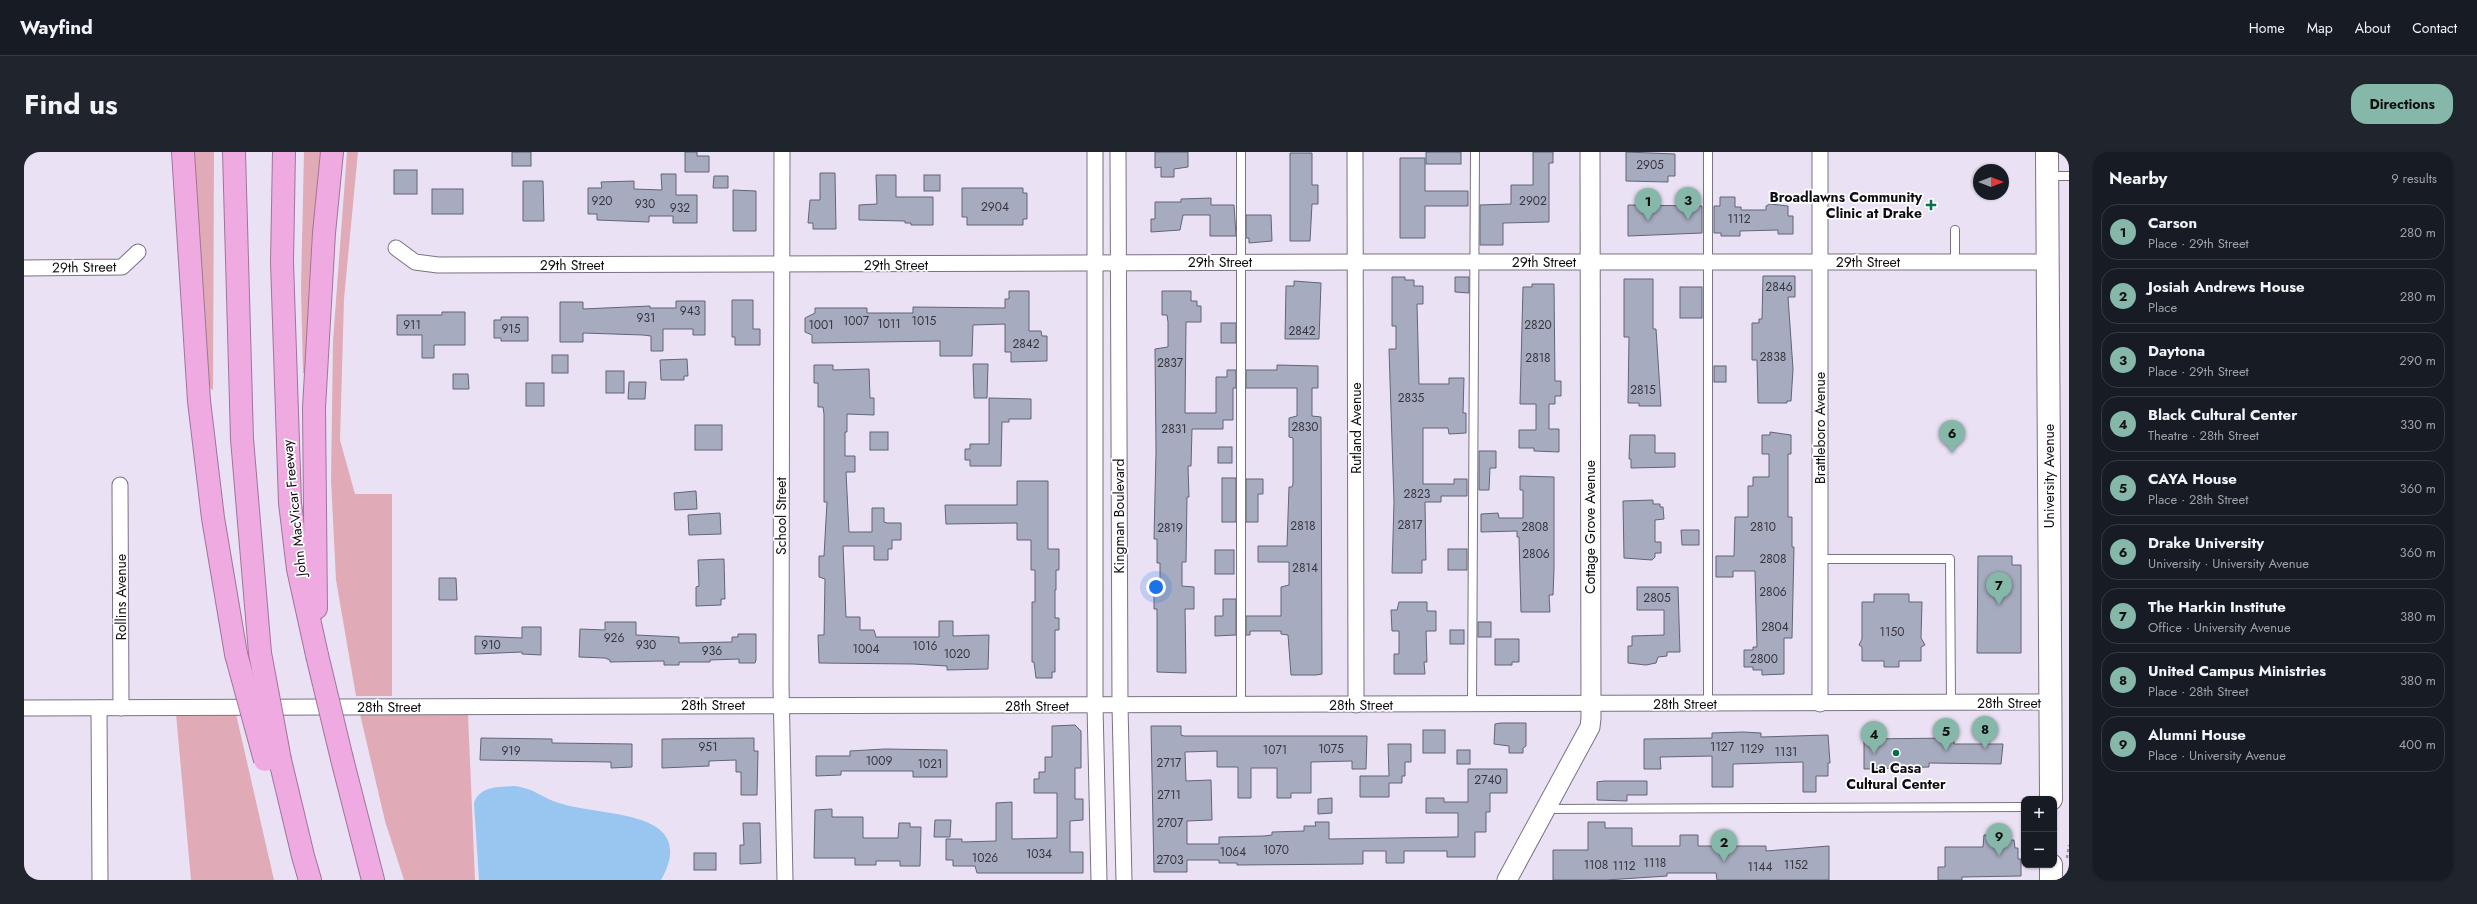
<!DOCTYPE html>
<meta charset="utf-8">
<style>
:root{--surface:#171b24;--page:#20242c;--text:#f1f3f6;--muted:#9ea1a6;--line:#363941;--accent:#85b8a8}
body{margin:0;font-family:Jost,sans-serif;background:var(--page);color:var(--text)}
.controls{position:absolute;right:12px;bottom:12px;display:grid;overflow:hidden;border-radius:8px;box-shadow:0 1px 3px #0004}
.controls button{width:36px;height:36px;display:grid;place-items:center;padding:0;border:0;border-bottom:1px solid var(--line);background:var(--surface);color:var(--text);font:20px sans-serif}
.compass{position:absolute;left:1949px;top:12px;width:36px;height:36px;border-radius:50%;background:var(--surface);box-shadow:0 1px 3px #0004;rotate:90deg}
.you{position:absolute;left:1132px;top:435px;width:14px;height:14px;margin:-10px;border:3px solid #fff;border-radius:50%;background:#1a73e8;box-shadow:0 0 0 6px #1a73e833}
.badge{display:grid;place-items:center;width:26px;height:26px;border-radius:50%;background:var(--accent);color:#111;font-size:13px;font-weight:700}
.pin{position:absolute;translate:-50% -33px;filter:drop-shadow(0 1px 2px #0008)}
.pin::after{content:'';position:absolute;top:21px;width:14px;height:12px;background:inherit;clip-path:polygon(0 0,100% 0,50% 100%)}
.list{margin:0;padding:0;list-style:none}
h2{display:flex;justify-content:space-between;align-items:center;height:52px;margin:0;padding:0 16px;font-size:17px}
h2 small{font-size:13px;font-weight:400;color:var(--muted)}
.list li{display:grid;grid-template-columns:26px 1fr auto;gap:12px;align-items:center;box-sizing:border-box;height:56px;margin:0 8px 8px;padding:0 8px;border:1px solid var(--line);border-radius:16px}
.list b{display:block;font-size:15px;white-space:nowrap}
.list p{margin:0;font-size:13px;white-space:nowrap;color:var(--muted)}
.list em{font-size:13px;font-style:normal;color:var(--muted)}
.map{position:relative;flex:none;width:2045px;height:728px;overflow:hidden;border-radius:16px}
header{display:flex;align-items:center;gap:24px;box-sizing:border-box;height:56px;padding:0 20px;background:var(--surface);border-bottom:1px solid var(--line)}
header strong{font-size:19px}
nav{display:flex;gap:22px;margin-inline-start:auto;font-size:14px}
.intro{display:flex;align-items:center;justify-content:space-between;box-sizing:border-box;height:96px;padding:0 24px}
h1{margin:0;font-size:28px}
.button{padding:10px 18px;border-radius:16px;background:var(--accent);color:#111;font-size:14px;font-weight:700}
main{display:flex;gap:24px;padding:0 24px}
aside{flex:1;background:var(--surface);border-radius:16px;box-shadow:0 1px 3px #0004}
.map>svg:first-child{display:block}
.green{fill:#e0abb7}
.water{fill:#98c6f1}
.building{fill:#a7abbf;stroke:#626577}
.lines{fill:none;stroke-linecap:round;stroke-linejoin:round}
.service-casing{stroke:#7a7283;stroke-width:10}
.minor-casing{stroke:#7a7283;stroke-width:17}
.tertiary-casing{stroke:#7a7283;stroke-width:21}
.secondary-casing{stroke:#7a7283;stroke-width:24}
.motorway-casing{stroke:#a17499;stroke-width:24}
.path{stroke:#9891a1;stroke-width:2.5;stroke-dasharray:3 3;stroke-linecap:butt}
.service{stroke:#fff;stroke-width:8}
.minor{stroke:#fff;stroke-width:15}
.tertiary{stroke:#fff;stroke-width:19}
.secondary{stroke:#fff;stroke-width:22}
.motorway{stroke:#efabe1;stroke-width:22}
.motorway-bridge-casing{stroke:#a17499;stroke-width:24;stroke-linecap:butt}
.motorway-bridge{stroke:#efabe1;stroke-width:22}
.poi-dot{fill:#027048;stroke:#fff;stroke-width:1.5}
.labels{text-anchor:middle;stroke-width:3.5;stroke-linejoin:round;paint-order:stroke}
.number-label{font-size:12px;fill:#36343f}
.poi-label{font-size:14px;font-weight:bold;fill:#100d14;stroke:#fff;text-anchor:end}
.street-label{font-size:14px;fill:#100d14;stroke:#fff}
</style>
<header>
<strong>Wayfind</strong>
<nav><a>Home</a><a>Map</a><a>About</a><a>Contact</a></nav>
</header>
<div class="intro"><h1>Find us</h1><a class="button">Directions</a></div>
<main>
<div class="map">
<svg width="2045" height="728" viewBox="0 0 2045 728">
<rect width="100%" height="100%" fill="#eae1f5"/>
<g class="green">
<path d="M168 0H190L189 238 184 235Z"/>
<path d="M280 0H299L283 222 279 221 277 136Z"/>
<path d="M323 0H334L320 147 316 288 331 342H368V544H332L312 428 307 328 309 189Z"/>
<path d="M152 562H212L250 728H167Z"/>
<path d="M336 562H444L451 728H380L361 669Z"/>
</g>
<path class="water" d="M490 634C512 637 516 645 535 651 576 665 677 656 637 728H455L450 651C456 634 474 635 490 634Z"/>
<g class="building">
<rect x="488" y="0" width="19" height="14"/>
<path d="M661 0H673V4H685V20H661Z"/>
<path d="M1131 0H1164V15L1150 17V25H1137V15L1131 16Z"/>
<rect x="1402" y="0" width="35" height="12"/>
<path d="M1509 0H1529V11H1525V70L1479 71V93H1456V53L1487 52V33H1509Z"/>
<path d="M1602 0 1651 2V24H1644V30L1602 29Z"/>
<path d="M1266 1H1288V33H1294V52H1288L1286 89H1266Z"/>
<path d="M1376 6H1401V39H1444V54H1401V86H1376Z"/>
<rect x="370" y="18" width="23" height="24"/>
<path d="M796 21H811L812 77H789V71H784L786 48H796Z"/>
<path d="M637 22H652V43H673V71H649V64H625V70L573 68V62H564V36H578L577 30 610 29V37L638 38Z"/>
<path d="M852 23H872V45H909V73H887V71H881V69L835 68V53L853 52Z"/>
<rect x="900" y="23" width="16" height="16"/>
<path d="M690 24H704V36H689Z"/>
<path d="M499 29H519L520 69H499Z"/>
<path d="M938 36H999V41H1003V67H999V73H943V65H938Z"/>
<rect x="408" y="37" width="31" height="25"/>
<path d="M709 38 732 39V79H709Z"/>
<path d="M1696 45H1711V55H1717V58H1742V54L1746 52 1764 54V64H1769V82H1754V78L1716 79V84H1697V81H1690V54H1696Z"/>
<path d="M1187 46V53H1210L1212 84H1186V63H1159L1156 78 1127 80V67H1131V50H1157V47Z"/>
<path d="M1604 53 1678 54V81L1604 84Z"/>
<path d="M1222 63H1247L1248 89 1225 91V86H1222Z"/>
<path d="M1739 124H1771V145H1764L1769 217 1767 249H1763V251H1734L1733 208H1728V171H1735V167H1738Z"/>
<path d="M1368 125H1381V128H1390V134H1399V152H1393L1395 232H1425V226H1440L1439 261H1442V281L1425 282 1424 276H1399V332H1430V327H1443V344H1417V350H1401L1402 408H1398V421H1368L1370 350 1365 197H1372V174H1368Z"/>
<path d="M1431 125H1445V141L1431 140Z"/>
<path d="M1600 127H1629V177H1632L1637 254H1615V251H1604L1605 185H1600Z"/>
<path d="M1270 129 1297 131 1295 187H1261L1262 134H1270Z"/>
<path d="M1508 132H1530L1531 229H1537V244H1531V252H1525V277H1535V300L1510 299V296H1495V278H1512V252H1496L1499 135H1508Z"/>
<rect x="1656" y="135" width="22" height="31"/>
<path d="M985 139H1005V179H1017L1018 184H1023V209L987 210V200H981V172L949 173 948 204H916V189L788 191V183L781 180V166L791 161V156H843V161H889V155L981 156V147H985Z"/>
<path d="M1138 139H1167V149H1173V154H1177V170H1162L1161 261H1192V225H1203V218H1212V236H1209V268H1199V277H1168L1167 314H1164L1165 345H1163L1162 410H1158V434L1170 435V457H1161L1162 521 1133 520V457H1130V436H1136V411H1133V387H1130L1132 299 1131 197 1144 195V170L1143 163H1138Z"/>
<path d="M708 148H729V177H736V193H711V185H708Z"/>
<path d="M652 149H681V183H669V177H639V199H627V184L619 183 559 181V190H536V150H559V157L626 154V156H652Z"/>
<path d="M418 160H441V193H410V206H398V183H373V163H418Z"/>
<path d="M477 165H504V189H477V186H470V168H477Z"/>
<rect x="1197" y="171" width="15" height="20"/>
<rect x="528" y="203" width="16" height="18"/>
<path d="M663 207 664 224H660V228H637L636 208Z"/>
<path d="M949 212H964L963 246H950Z"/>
<path d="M790 213H809V218L845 217 846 246H850V263L823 262V280H821V304H831V320H822L825 380H848V356H860V370L863 371H877V388H868V397H864V408H850V394H819L822 465H836V478H850L852 485H915V469H929V484L965 483 964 517 923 518V514L889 512 795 511 794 483H800L801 427 795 425V404H800L803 350H800V262L799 255H794V231H790Z"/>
<path d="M1253 213 1294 214V236H1288V264L1297 265 1298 522 1292 523H1267L1264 483 1257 482V479H1226V483H1222V464H1257V435L1265 433V410H1234V394H1263L1265 335H1268L1269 332V286L1265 285V266L1273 264V236H1222V218H1253Z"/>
<rect x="1690" y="214" width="12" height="16"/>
<rect x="582" y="219" width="18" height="22"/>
<path d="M429 222H444L445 237H429Z"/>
<path d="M605 230H622L621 247H604Z"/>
<rect x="502" y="231" width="18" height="23"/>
<path d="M965 246 1007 247V267H985V270H978L977 314H946V308H941V297H946V292H965Z"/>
<rect x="671" y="273" width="27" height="25"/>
<rect x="846" y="280" width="18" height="18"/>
<path d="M1746 280 1767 283V302H1764V365H1768V395H1770L1768 486H1760V522L1738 523V518H1729V515H1720V498H1729V495H1733L1731 419H1709V425H1692V404H1710L1711 365H1724V334H1729V325H1745V302H1738V283H1746Z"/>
<path d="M1606 283H1631V301H1651V315L1607 316V307H1605Z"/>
<rect x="1194" y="295" width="14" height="16"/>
<path d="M1455 299H1472V316H1466L1465 338H1455Z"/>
<path d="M1496 324 1530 325V417L1529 443H1525L1526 460H1497L1495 385H1493V379L1457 380V362L1474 361 1475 366H1499V338H1496Z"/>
<rect x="1198" y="326" width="14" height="44"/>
<path d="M1222 327H1239V342H1234V370H1222Z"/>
<path d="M993 329H1024V397H1035V418H1032V438H1031V466H1035V478H1031V520H1028V526H1012L1010 510H1008V450H1011V418H1007V388H993V371L922 372 921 353H993Z"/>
<path d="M672 339 673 357 651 358 650 341Z"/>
<path d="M1629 348V352H1636V355H1639L1640 367 1631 368V390H1637V401H1631V405L1628 408 1600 406 1599 349Z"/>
<path d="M696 361 697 382 665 383 664 363Z"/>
<path d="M1657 378H1675V393H1658Z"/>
<rect x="1424" y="397" width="19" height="21"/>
<rect x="1191" y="398" width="19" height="24"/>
<path d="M1954 404H1988V413H1997V501H1953Z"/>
<path d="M700 407 701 447H697V453L672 454V435L675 434 674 408Z"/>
<path d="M415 426H432L433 448H415Z"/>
<path d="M1613 435H1654L1656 500H1643V504L1634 505 1632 511 1622 513 1604 511V494H1608V484L1640 483V458H1613Z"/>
<path d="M1850 442H1885V450H1898L1897 486 1901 493 1897 495V509H1875V515H1860V509H1838V495L1835 493 1838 487V450H1850Z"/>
<path d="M1199 447H1212V483L1191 484V464H1199Z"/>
<path d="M1375 450H1403V459H1412V479H1402L1403 510H1400L1401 522H1370V502H1375V479H1368L1367 458H1373Z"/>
<path d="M581 470H612V483L655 485V491L708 490V485H714V482H732V508L731 511H715V507L686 508V510H655V513H640V509L586 510V508L581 506 555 505 556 477 581 478Z"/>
<rect x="1454" y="470" width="13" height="15"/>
<path d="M498 475H517V503L498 502V500L451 502V484L498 486Z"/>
<rect x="1426" y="478" width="14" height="14"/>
<path d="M1471 487H1495V510H1488V513H1471Z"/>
<path d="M1477 571H1502V594L1499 596V601H1485V594L1470 592 1471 572Z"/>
<path d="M1051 573 1057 579V616H1051V647H1059V668L1046 669V700H1059V721H953L951 714H929V708H922V687H938V690L972 689V651L988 650V687L1033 686V641H1010V627H1015V620H1021V605H1028V574Z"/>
<path d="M1127 574H1157V583L1160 584H1343L1342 617H1328V609L1287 610V641H1267V646H1253V616H1227V646H1214V615H1193V599L1161 600 1162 629 1187 628 1188 668 1163 669V692H1195V685L1240 684 1248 683V680L1280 679V674H1292L1291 670H1305V687L1434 685V661H1402V646H1420V650H1444V617H1483V641H1466V660H1462V680H1451V705H1423V699H1380V711H1362V699H1339V712L1213 713V711H1195V708H1163V720H1130Z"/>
<rect x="1399" y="578" width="22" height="23"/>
<path d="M1719 580 1737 581V585L1804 583 1806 611H1804V624H1792V640H1779V610L1709 612V635H1688V604L1636 605 1637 617H1620V587L1688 586V581Z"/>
<path d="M457 586 528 587V591L608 592V615L587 616V610L456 608Z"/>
<path d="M730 586V599H734L733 643H717V620H712V608L685 609V614L638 616V587Z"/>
<path d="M1930 586V592H1979L1977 612 1905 611V615L1840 617V587Z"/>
<path d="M1364 592H1387V610H1381V624H1378V631H1365V645H1336V624H1365Z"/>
<path d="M861 597 923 598V625H889V619H817V623L792 624V604H826V599Z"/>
<rect x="1433" y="598" width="13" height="14"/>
<path d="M1580 629H1623V643H1603V649L1573 648V630Z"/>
<path d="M1308 646V661L1294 662V647Z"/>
<path d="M808 657V665H839V686H874L875 671H886V675H897L896 714H876V709H852V713H831V706H790L791 658Z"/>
<path d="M911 668H927L926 685H910Z"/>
<path d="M1564 670H1581V676H1608V694H1656V683H1674V694H1742V699L1805 694V728H1693L1692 721H1643V724L1582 728H1529V698H1564Z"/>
<path d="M719 671H736L737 711 716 712V693H720Z"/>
<path d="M1960 683H1981V688H1990L1991 696H1994V707H1997V724L1938 725V728H1914V715H1921V695H1959Z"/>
<rect x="670" y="701" width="22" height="17"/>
</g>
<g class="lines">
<defs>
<g id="service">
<path d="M2024 24H2045"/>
<path d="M1931 78V110"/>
<path d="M1796 407H1926L1927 551"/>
<path d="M1448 552 1451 0"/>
<path d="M1684 552V0"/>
<path d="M1217 553V0"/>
<path d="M1522 657 2000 655"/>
</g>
<g id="minor">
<path d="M758 0 757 533 761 728"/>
<path d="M1071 0V554L1075 728"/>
<path d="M1094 0 1096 554 1100 728"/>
<path d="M1331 0 1332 553"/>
<path d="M1796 0V552"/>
<path d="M372 96 391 110 414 113 1351 110H2024"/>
<path d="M0 116 98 115 114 100"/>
<path d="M96 333 97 556"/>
<path d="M0 556 2026 550"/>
<path d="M75 556 76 728"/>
</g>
<path id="tertiary" d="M1483 728 1566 575 1567 566 1566 0"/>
<g id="secondary">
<path d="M2023 0 2027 647"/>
<path d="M2027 713V728"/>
</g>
<g id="motorway">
<path d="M159 0 175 249 189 366 212 502"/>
<path d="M210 0 218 287 236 501"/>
<path d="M260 0 258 110 266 351 274 417 293 503"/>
<path d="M292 456 290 256 300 81 308 0"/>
<path d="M318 607 349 728"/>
<path d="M256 608 279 704 286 728"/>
</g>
</defs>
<use href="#service" class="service-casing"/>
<use href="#minor" class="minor-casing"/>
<use href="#tertiary" class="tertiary-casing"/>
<use href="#secondary" class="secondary-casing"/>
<use href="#motorway" class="motorway-casing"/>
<path class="path" d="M2043 706 2045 693"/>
<use href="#service" class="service"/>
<use href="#minor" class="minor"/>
<use href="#tertiary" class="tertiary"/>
<use href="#secondary" class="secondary"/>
<use href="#motorway" class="motorway"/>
<defs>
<g id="motorway-bridge">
<path d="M236 501 256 608"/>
<path d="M212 502 241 608"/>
<path d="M293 503 318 607"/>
</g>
</defs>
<use href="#motorway-bridge" class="motorway-bridge-casing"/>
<use href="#motorway-bridge" class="motorway-bridge"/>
</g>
<g class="poi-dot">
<path d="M1905 47h4v4h4v4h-4v4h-4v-4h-4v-4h4z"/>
<circle cx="1872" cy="601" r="4"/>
</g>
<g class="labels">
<g class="number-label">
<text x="1626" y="17">2905</text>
<text x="578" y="53">920</text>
<text x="1509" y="53">2902</text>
<text x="621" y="56">930</text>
<text x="971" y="59">2904</text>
<text x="656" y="60">932</text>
<text x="1715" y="71">1112</text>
<text x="1755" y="139">2846</text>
<text x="666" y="163">943</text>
<text x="622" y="170">931</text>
<text x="832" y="173">1007</text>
<text x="900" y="173">1015</text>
<text x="865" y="176">1011</text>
<text x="388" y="177">911</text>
<text x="797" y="177">1001</text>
<text x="1514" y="177">2820</text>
<text x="487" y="181">915</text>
<text x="1278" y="183">2842</text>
<text x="1002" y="196">2842</text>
<text x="1749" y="209">2838</text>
<text x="1514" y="210">2818</text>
<text x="1146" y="215">2837</text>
<text x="1619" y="242">2815</text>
<text x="1387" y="250">2835</text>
<text x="1281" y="279">2830</text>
<text x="1150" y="281">2831</text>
<text x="1393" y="346">2823</text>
<text x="1386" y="377">2817</text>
<text x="1279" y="378">2818</text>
<text x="1511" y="379">2808</text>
<text x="1739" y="379">2810</text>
<text x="1146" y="380">2819</text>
<text x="1512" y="406">2806</text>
<text x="1749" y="411">2808</text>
<text x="1281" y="420">2814</text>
<text x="1749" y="444">2806</text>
<text x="1633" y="450">2805</text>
<text x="1751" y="479">2804</text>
<text x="1868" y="484">1150</text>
<text x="590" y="490">926</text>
<text x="467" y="497">910</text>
<text x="622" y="497">930</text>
<text x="901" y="498">1016</text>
<text x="842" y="501">1004</text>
<text x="688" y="503">936</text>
<text x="933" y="506">1020</text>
<text x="1740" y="511">2800</text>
<text x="684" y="599">951</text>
<text x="1698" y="599">1127</text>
<text x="1307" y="601">1075</text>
<text x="1728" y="601">1129</text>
<text x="1251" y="602">1071</text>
<text x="487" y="603">919</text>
<text x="1762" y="604">1131</text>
<text x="855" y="613">1009</text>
<text x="1145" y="615">2717</text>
<text x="906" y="616">1021</text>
<text x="1464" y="632">2740</text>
<text x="1145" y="647">2711</text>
<text x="1146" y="675">2707</text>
<text x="1252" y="702">1070</text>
<text x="1209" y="704">1064</text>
<text x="1015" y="706">1034</text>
<text x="961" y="710">1026</text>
<text x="1146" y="712">2703</text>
<text x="1631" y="715">1118</text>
<text x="1572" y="717">1108</text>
<text x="1772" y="717">1152</text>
<text x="1600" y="718">1112</text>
<text x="1736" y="719">1144</text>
</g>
<g class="poi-label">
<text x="1898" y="50">Broadlawns Community<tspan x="1898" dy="16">Clinic at Drake</tspan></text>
<text x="1872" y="621" text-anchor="middle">La Casa<tspan x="1872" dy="16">Cultural Center</tspan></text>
</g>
<g class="street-label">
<text x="1196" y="115">29th Street</text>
<text x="1520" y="115">29th Street</text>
<text x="1844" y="115">29th Street</text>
<text x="548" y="118">29th Street</text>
<text x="872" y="118">29th Street</text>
<text transform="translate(60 115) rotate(-1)" y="5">29th Street</text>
<text transform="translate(1332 276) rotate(-90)" y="5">Rutland Avenue</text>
<text transform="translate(1796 276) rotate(-90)" y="5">Brattleboro Avenue</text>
<text transform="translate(2025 324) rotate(-90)" y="5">University Avenue</text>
<text transform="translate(270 356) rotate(-96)" y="5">John MacVicar Freeway</text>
<text transform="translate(757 364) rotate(-90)" y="5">School Street</text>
<text transform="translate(1095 364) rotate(-90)" y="5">Kingman Boulevard</text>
<text transform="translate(1566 375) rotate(-90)" y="5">Cottage Grove Avenue</text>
<text transform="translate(97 445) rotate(-90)" y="5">Rollins Avenue</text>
<text x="1985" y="556">28th Street</text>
<text x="1661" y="557">28th Street</text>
<text x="689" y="558">28th Street</text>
<text x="1337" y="558">28th Street</text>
<text x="1013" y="559">28th Street</text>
<text x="365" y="560">28th Street</text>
</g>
</g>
</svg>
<div class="controls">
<button>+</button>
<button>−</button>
</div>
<svg class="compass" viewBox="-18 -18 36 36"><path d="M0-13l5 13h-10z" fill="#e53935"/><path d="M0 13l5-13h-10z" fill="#9ea1a6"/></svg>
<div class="you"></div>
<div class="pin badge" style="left:1624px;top:69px">1</div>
<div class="pin badge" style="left:1700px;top:710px">2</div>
<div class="pin badge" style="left:1664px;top:68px">3</div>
<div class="pin badge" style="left:1850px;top:602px">4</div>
<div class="pin badge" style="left:1922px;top:599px">5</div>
<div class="pin badge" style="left:1928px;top:301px">6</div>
<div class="pin badge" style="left:1975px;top:453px">7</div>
<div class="pin badge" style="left:1961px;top:597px">8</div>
<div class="pin badge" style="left:1975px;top:704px">9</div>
</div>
<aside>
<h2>Nearby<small>9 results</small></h2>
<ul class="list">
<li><span class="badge">1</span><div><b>Carson</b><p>Place · 29th Street</p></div><em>280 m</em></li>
<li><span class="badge">2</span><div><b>Josiah Andrews House</b><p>Place</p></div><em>280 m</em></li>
<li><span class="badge">3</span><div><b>Daytona</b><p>Place · 29th Street</p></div><em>290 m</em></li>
<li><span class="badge">4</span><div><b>Black Cultural Center</b><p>Theatre · 28th Street</p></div><em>330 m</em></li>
<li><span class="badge">5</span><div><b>CAYA House</b><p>Place · 28th Street</p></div><em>360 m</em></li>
<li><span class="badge">6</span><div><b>Drake University</b><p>University · University Avenue</p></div><em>360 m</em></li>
<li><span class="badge">7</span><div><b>The Harkin Institute</b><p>Office · University Avenue</p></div><em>380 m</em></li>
<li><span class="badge">8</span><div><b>United Campus Ministries</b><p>Place · 28th Street</p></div><em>380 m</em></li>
<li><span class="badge">9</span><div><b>Alumni House</b><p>Place · University Avenue</p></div><em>400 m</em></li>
</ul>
</aside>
</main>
